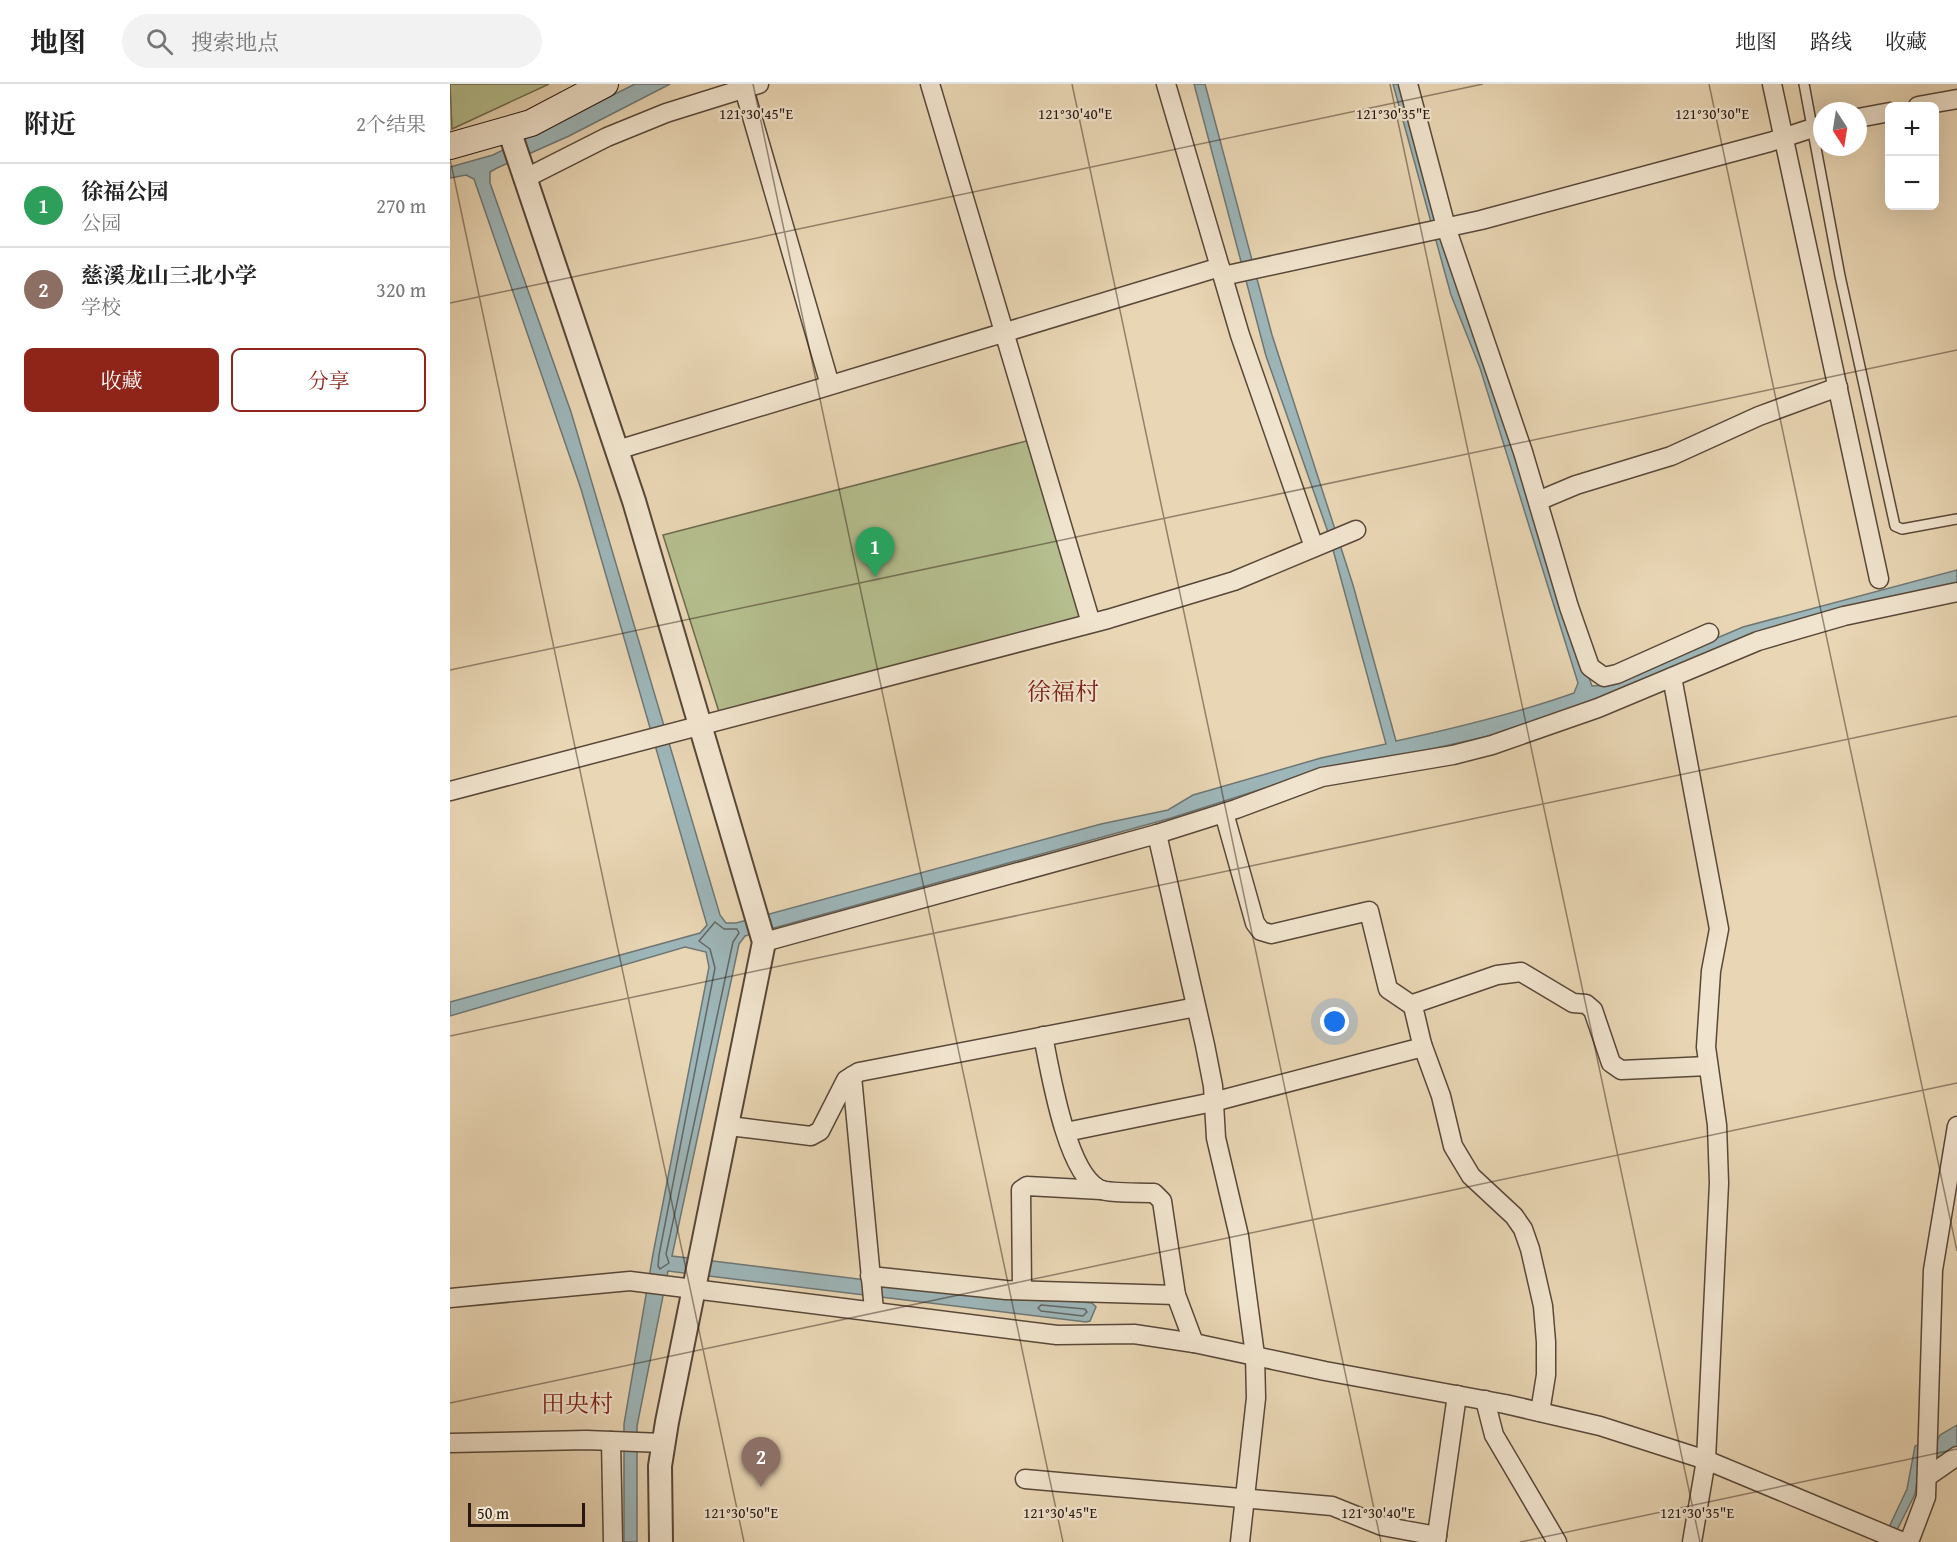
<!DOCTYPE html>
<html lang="zh">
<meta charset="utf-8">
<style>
:root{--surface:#fff;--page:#f2f2f2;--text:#222;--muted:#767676;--line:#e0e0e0;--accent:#8f2418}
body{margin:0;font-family:"Gentium Book Plus","Noto Serif SC",serif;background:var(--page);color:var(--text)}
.controls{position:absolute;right:18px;top:18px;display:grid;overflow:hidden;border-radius:9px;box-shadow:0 6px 24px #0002}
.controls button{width:54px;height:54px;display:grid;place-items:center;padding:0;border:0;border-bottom:2px solid var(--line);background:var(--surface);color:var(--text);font:30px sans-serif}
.compass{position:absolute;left:1363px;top:18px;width:54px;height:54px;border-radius:50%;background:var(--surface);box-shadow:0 6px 24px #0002;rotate:168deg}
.scale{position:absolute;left:18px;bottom:15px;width:117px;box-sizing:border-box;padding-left:6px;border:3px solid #281810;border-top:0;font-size:16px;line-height:21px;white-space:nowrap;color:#281810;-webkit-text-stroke:4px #f1e4ce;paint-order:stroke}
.you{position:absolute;left:885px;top:938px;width:21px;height:21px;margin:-15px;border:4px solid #fff;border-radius:50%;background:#1a73e8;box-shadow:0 0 0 9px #1a73e833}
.badge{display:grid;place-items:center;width:39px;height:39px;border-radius:50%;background:var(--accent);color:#fff;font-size:20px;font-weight:700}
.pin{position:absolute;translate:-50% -50px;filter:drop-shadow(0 2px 3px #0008)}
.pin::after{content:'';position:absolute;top:32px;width:21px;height:18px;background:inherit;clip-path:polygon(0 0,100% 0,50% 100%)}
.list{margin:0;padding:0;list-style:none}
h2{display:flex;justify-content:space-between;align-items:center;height:78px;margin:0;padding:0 24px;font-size:26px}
h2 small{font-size:20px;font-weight:400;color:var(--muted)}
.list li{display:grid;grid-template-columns:39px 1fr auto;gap:18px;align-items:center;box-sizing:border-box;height:84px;padding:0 24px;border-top:2px solid var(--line)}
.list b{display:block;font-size:22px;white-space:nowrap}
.list p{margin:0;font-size:20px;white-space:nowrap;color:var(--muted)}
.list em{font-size:20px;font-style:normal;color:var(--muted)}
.actions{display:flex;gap:12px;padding:18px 24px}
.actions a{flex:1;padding:14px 0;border:2px solid var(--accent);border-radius:9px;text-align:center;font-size:21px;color:var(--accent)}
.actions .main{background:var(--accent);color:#fff}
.icon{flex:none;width:33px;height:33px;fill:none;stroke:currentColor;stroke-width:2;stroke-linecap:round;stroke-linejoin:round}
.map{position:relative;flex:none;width:1507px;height:1458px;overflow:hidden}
header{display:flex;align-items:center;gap:36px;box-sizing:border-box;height:84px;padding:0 30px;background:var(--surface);border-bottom:2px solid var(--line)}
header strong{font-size:28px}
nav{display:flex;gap:33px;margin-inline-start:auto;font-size:21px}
.search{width:420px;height:54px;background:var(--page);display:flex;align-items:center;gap:15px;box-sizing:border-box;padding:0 21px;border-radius:33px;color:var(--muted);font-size:22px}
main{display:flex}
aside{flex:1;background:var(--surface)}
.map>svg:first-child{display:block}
.green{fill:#b5be8e;stroke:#6e6b4f;stroke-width:1.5}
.water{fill:#9db6b9;stroke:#6e7775;stroke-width:1.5}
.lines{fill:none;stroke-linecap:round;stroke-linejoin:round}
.shore{stroke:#626764;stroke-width:1.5}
.service-casing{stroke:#584839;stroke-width:12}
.minor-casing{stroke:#584839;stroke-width:21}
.tertiary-casing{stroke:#584839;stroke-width:26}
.secondary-casing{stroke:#281810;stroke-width:28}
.service{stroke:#f1e4ce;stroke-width:9}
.minor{stroke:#f1e4ce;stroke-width:18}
.tertiary{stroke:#f1e4ce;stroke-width:22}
.secondary{stroke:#f1e4ce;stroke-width:26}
.ticks{fill:none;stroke:#281810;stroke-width:1.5;stroke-opacity:0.45}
.labels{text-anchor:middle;stroke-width:4.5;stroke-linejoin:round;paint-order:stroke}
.quarter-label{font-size:24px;fill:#7a1f14;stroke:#f1e4ce}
.ticks-label{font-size:15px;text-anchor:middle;fill:#281810;stroke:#f1e4ce;stroke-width:4.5;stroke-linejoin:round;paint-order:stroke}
</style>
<header>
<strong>地图</strong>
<div class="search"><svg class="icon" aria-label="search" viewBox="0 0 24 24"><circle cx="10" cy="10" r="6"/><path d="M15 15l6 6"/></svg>搜索地点</div>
<nav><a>地图</a><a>路线</a><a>收藏</a></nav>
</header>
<main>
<aside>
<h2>附近<small>2个结果</small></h2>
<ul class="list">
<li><span class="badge" style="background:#2e9e5b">1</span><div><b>徐福公园</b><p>公园</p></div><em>270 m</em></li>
<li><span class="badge" style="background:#8d6e63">2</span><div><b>慈溪龙山三北小学</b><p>学校</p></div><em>320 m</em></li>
</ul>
<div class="actions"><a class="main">收藏</a><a>分享</a></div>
</aside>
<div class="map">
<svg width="1507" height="1458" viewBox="0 0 1507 1458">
<rect width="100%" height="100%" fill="#e9d6b4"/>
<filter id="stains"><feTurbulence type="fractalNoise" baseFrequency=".00333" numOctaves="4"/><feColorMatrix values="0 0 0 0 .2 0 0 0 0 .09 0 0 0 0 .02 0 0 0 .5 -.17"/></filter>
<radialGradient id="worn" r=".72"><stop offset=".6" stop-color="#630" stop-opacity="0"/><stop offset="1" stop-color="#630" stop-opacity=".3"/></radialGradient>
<g class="green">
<path d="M0 0H99L2 45Z"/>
<path d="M584 355 637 535 270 631 213 451Z"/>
</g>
<g class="water">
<path d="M185 0H220L119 52 47 84 40 88V99L121 328 270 831 276 839H286L651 740 718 726 743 711 871 674 936 660 879 451 816 272 744 0H755L822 251 903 501 946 657C1006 644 1065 630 1124 609L1128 599 1030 284 1001 211 943 0H950L1109 509 1142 602 1156 601 1293 543 1507 486V500L1282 559 1137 619 1049 650 840 696 721 734 295 852 289 860 222 1172 481 1204 642 1219 646 1223 640 1237 636 1238 218 1187 187 1342V1458H174V1340L203 1170 259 883 256 868 235 863 0 932V918L250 849 257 841 131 405 24 95 16 91 0 94V83L43 71Z"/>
<path d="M1507 1341V1365L1483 1376 1468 1390 1465 1410 1441 1458H1432L1457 1405 1465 1362 1488 1355 1490 1351Z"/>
</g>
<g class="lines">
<g class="shore">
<path d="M265 838 274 845H287L289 849 283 858 216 1170 219 1179 210 1185 208 1182 209 1171 265 884 260 865 249 857Z"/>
<path d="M591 1221 635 1225 637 1228 633 1232 591 1227 588 1224Z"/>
</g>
<defs>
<path id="service" d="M1354 0 1390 192 1445 442 1452 445 1507 435"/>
<g id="minor">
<path d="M480 0 641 539"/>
<path d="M716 0 790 251 864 463"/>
<path d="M958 0 996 143 1073 368 1119 523 1140 583 1154 593 1167 590 1259 549"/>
<path d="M1322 0 1429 495"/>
<path d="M294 5 380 301"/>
<path d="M1468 22 1507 15"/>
<path d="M1408 34 1440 28"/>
<path d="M76 94 157 53 216 29 309 0"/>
<path d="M773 192 1031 136 1320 58 1372 41"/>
<path d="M167 366 770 183"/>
<path d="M1088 417 1126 401 1221 372 1309 332 1388 303"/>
<path d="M1222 593 1269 845 1261 887 1256 963 1267 1041 1269 1099 1256 1376 1242 1458"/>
<path d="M0 707 658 535 784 497 906 446"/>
<path d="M774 729 805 839 811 847 821 850 919 827 938 905 963 922"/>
<path d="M707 750 755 961 763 1002 766 1054 789 1152 805 1271 806 1314 790 1458"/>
<path d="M314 858 707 750 786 725 872 693 1003 671 1042 661 1148 624 1308 557 1394 532 1507 508"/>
<path d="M593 952C600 986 616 1088 649 1105 660 1110 691 1108 704 1109L712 1117 726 1211 744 1259"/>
<path d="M972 960 991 1012 1003 1062 1021 1092 1064 1132 1073 1145 1080 1165 1093 1222 1096 1258V1291L1090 1328"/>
<path d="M402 992 424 1226"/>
<path d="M279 1042 361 1052 370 1047 396 996 409 988 746 923"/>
<path d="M616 1048 763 1018 969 964 972 960 963 922 966 919 1047 891 1071 888 1123 919 1136 920 1143 926 1161 979 1171 986 1258 982"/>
<path d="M420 1192 556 1206 726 1211"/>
<path d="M572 1206 571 1106 577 1102 651 1106"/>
<path d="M0 1214 180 1197 607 1251 684 1250 744 1259 875 1287 1055 1320 1150 1342 1256 1376 1453 1458"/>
<path d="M1035 1316 1044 1351 1107 1458"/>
<path d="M161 1357 163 1458"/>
<path d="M0 1359 136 1356 213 1359"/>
<path d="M1477 1393 1507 1372"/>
<path d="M575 1395 882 1422 932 1442 987 1452"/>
<path d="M986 1458 1007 1311"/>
<path d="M1459 1458 1476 1413 1483 1186 1507 1042"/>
</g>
<path id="tertiary" d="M59 46 184 417 314 858 217 1338 210 1382 211 1458"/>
<path id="secondary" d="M0 62 81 39 155 0"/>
</defs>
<use href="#service" class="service-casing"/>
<use href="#minor" class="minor-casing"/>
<use href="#tertiary" class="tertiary-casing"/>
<use href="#secondary" class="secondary-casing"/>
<use href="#service" class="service"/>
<use href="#minor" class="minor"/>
<use href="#tertiary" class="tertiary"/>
<use href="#secondary" class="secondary"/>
</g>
<path class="ticks" d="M303 0 613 1458M622 0 931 1458M940 0 1250 1458M1259 0 1507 1167M0 75 294 1458M0 219 1033 0M0 586 1507 266M0 952 1507 632M0 1319 1507 999M1070 1458 1507 1365"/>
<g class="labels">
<g class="quarter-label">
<text x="613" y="616">徐福村</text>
<text x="127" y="1328">田央村</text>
</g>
</g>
<g class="ticks-label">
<text x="306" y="35">121°30'45"E</text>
<text x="625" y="35">121°30'40"E</text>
<text x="943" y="35">121°30'35"E</text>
<text x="1262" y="35">121°30'30"E</text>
<text x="291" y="1434">121°30'50"E</text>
<text x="610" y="1434">121°30'45"E</text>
<text x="928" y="1434">121°30'40"E</text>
<text x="1247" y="1434">121°30'35"E</text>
</g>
<rect width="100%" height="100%" filter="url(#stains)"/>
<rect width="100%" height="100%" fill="url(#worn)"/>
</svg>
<div class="controls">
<button>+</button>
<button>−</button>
</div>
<svg class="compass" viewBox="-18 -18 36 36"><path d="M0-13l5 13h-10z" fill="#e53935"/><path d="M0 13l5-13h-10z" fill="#767676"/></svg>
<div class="scale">50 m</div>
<div class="you"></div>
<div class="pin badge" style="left:425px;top:493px;background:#2e9e5b">1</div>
<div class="pin badge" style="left:311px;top:1403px;background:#8d6e63">2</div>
</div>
</main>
